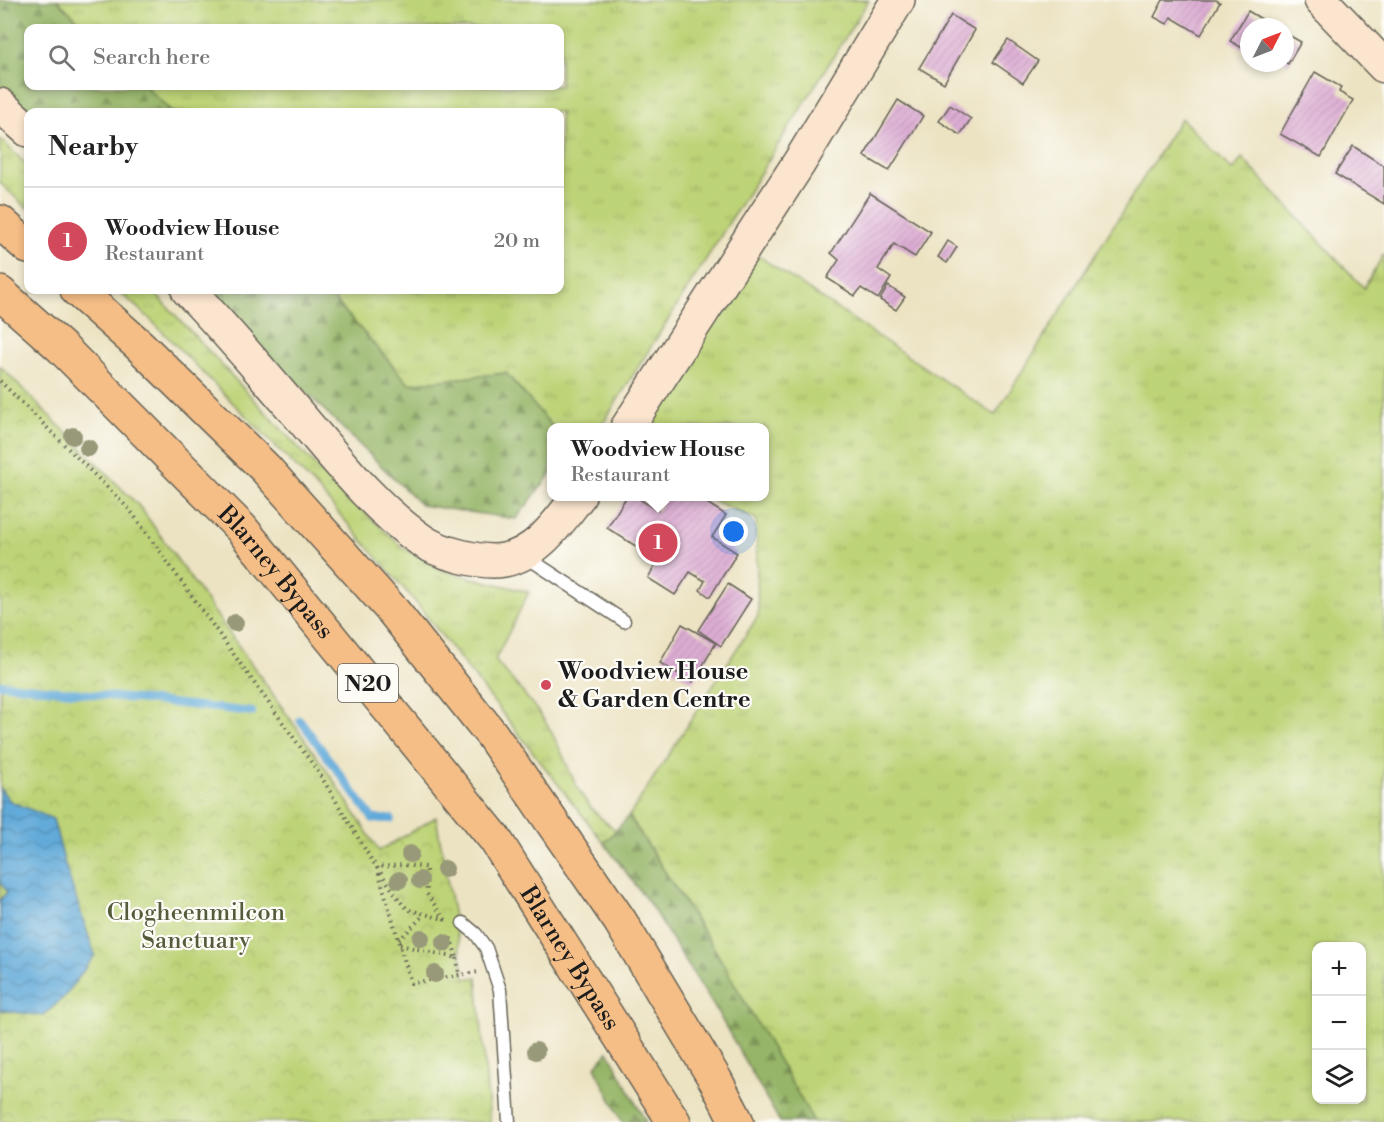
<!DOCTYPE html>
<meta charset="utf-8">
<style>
:root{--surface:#fff;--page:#f6f6f6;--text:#222;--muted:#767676;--line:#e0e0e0;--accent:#d1495b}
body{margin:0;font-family:"Libre Bodoni",serif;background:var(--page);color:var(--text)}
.controls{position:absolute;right:18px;bottom:18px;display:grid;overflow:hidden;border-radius:12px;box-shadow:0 3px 9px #0003}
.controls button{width:54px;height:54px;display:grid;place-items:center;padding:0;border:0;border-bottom:2px solid var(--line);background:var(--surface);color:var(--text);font:30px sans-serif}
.compass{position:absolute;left:1240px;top:18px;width:54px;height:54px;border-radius:50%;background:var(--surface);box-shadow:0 3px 9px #0003;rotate:48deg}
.you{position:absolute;left:734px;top:532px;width:21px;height:21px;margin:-15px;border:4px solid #fff;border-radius:50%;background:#1a73e8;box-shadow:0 0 0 9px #1a73e833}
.badge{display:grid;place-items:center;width:39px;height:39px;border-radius:50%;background:var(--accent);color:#fff;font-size:20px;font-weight:700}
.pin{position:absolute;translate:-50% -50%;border:3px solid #fff;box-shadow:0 2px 6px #0006}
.popup{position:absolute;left:547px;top:423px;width:222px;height:78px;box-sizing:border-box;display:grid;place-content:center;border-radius:12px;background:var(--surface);filter:drop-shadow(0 2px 4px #0005);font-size:20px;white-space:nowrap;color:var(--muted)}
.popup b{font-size:22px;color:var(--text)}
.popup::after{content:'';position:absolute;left:50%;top:100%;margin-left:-12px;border:12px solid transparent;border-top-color:var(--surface)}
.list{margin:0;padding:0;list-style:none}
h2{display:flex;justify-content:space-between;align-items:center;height:78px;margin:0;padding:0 24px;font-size:26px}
h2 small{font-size:20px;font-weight:400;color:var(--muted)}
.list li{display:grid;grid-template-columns:39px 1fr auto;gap:18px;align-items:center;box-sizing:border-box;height:108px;padding:0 24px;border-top:2px solid var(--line)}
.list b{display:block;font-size:22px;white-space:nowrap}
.list p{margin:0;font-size:20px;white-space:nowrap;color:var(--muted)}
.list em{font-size:20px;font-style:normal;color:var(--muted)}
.icon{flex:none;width:33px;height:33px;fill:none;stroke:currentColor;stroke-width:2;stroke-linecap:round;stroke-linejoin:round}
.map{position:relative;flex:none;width:1384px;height:1122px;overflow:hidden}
.search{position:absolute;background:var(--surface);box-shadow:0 3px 9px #0003;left:24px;top:24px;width:540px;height:66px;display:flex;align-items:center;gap:15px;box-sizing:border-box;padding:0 21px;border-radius:12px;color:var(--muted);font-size:22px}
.panel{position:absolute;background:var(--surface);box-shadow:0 3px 9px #0003;left:24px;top:108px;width:540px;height:186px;border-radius:12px}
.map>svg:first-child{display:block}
.grass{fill:url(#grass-tufts);stroke:#6c784a;stroke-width:1.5;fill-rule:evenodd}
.forest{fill:url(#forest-firs);stroke:#596842;stroke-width:1.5}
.park{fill:url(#park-crowns);stroke:#6c784a;stroke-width:1.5}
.water{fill:url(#water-waves);stroke:#3f637a;stroke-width:1.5}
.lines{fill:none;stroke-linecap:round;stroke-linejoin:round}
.stream{stroke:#62aad9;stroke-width:8}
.building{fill:url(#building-hatch)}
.lane-casing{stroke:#656256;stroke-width:15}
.secondary-casing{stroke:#656256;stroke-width:36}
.highway-casing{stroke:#656256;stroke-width:36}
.path{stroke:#656256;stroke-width:4;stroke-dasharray:1.5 4.5;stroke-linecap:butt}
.lane{stroke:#fff;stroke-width:12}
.secondary{stroke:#fbe5cf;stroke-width:33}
.highway{stroke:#f6be87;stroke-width:33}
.tree{fill:#989978}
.poi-dot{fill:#d1495b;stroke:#fdfcf7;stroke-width:2}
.labels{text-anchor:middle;stroke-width:4.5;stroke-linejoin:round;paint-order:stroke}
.shield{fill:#fdfcf7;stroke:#605f5e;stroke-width:1.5}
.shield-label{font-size:22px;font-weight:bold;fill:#1c1c1c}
.street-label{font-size:24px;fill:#1c1c1c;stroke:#fdfcf7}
.poi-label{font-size:24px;font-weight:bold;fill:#1c1c1c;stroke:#fdfcf7;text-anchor:start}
.park-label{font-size:24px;fill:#545c3c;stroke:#fdfcf7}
</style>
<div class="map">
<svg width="1384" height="1122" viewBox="0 0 1384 1122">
<defs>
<pattern id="grass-tufts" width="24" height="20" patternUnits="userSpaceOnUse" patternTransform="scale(1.5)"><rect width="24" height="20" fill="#bdd377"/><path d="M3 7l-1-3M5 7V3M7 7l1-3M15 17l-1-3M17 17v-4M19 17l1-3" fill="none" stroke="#a2b566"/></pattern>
<pattern id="forest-firs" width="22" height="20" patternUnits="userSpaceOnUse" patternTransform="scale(1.5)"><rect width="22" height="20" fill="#96b568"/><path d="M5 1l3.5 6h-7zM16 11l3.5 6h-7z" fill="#7a9255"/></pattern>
<pattern id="park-crowns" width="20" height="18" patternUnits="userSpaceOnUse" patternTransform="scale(1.5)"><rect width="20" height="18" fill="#bdd377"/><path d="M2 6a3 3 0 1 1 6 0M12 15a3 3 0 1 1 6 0" fill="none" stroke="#a2b566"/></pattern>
<pattern id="water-waves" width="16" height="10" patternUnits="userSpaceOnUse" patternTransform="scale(1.5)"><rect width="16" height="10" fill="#62aad9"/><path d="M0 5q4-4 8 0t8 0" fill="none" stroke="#508aaf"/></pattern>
<pattern id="building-hatch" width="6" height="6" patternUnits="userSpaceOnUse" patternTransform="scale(1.5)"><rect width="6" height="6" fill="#ddadd4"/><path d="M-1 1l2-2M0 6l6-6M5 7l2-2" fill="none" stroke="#bd94b5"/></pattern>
</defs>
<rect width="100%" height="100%" fill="#fdfcf7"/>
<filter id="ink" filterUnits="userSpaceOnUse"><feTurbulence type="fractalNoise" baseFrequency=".0167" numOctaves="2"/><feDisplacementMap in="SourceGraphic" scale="12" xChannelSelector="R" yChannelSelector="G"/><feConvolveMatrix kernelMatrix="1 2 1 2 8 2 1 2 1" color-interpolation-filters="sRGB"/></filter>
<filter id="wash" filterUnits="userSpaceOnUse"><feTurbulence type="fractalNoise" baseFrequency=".008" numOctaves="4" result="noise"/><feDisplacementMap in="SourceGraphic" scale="24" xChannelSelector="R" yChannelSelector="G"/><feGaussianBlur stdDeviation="1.35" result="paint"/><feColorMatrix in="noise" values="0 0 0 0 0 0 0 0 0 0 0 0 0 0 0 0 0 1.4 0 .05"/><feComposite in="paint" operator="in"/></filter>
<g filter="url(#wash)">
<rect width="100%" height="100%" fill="#ece3c2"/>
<g class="grass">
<path d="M57 0H869L600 428 553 427 506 373 409 384 326 290H560V112H172L145 86H560V28H86Z"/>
<path d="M1181 118 1233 171 1242 158 1364 288 1384 254V1122H814L715 950 629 816 758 616 756 519 705 497 765 496V428H633L754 253 995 415ZM1316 946H1362V1100H1316Z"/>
<path d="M0 139 28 166V209L0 183Z"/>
<path d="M117 290H152L323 474 402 547 444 571 529 592 495 660C512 681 536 705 549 728 573 769 573 801 616 830L604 843 414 600 316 487 148 317Z"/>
</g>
<g class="forest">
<path d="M0 0H57L86 28H28V86H145L172 112H28L0 89Z"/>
<path d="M202 290H326L409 384 506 373 553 427 551 474 516 519 421 505Z"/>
<path d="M629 816 715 950 814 1122H780L715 1008 649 903 604 843Z"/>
<path d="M608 1051 646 1122H622L595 1067Z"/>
</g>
<path class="park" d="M0 366 140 507 332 778 379 851 436 817 465 979 477 977 490 1122H0Z"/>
<path class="water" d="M0 788 10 801 53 819 66 868 95 955 64 997 43 1016 0 1010V900L7 892 0 882Z"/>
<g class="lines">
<g class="stream">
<path d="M0 684 252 712"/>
<path d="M300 720 373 819H391"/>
</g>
</g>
<g id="blocks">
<g class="building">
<path d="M1163 0H1216L1220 2 1201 35 1171 17 1167 24 1154 17Z"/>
<path d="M1248 11 1275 27H1249V52L1230 41Z"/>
<path d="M951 15 975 30 944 83 919 68Z"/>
<path d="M1285 33 1301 42 1288 64 1285 62Z"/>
<path d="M1008 40 1038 61 1023 83 993 62Z"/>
<path d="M1315 72 1341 87 1339 92 1353 100 1321 157 1280 134Z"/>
<path d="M898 100 923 116 889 171 864 156Z"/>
<path d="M950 105 971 119 960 135 939 121Z"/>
<path d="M1353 146 1384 166V204L1335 174Z"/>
<path d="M870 193 931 232 915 257 894 244 878 269 891 278 878 299 861 288 855 296 827 278 839 260 831 253Z"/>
<path d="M948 241 957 247 947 263 938 257Z"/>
<path d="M888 286 905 297 896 310 880 300Z"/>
<path d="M627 496H635L657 511 666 496H696L726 515 712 537 737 553 710 597 700 590 705 581 690 572 675 595 648 578 658 560 607 528Z"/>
<path d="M728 584 751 599 721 646 698 630Z"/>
<path d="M682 624 716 643 693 682 660 663Z"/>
</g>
</g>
</g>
<g filter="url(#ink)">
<use href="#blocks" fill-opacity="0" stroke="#656256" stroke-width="1.5"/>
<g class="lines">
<defs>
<g id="lane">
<path d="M525 556 624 621"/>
<path d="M463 923 476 934 486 948 500 990 509 1122"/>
</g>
<g id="secondary">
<path d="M1321 0 1384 66"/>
<path d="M0 105 28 130"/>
<path d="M188 290C228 332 265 376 303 420 339 462 375 508 421 540 439 553 482 564 504 560 538 554 559 521 579 496"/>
<path d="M627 428 799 163 898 0"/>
</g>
<g id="highway">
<path d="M0 222 28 247"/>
<path d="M77 290 139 345 265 468 393 611 492 735 620 921 716 1081 737 1122"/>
<path id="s1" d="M0 293 62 348 241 528 495 839 674 1122"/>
</g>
</defs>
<use href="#lane" class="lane-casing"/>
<use href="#secondary" class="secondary-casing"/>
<use href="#highway" class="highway-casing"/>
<g class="path">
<path d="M0 381 130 510 319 773 371 859 403 905 410 910 447 920"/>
<path d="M445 920 427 894 426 867 404 865 377 867 411 983 478 972"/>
<path d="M399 940 424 915"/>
<path d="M400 945 457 958 450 936"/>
<path d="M457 958 459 975"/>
</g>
<use href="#lane" class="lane"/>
<use href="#secondary" class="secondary"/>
<use href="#highway" class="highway"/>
</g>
<g class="tree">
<circle cx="73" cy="436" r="9"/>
<circle cx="88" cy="448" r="9"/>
<circle cx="235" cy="623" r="9"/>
<circle cx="410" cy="854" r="9"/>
<circle cx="445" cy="869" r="9"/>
<circle cx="399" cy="880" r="9"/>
<circle cx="420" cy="880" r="9"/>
<circle cx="421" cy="938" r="9"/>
<circle cx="444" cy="943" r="9"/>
<circle cx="435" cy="974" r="9"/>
<circle cx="536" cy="1051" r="9"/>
</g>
</g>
<circle class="poi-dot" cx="546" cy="685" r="6"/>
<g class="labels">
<rect class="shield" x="338" y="664" width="60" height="38" rx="4.5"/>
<g class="shield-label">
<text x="368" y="691">N20</text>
</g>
<g class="street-label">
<text dy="8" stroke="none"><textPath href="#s1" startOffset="393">Blarney Bypass</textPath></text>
<text dy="8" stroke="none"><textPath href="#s1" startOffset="879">Blarney Bypass</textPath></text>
</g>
<g class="poi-label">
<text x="558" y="679">Woodview House<tspan x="558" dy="28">&amp; Garden Centre</tspan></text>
</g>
<g class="park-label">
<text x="196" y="920">Clogheenmilcon<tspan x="196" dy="28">Sanctuary</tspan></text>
</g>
</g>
</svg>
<div class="controls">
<button>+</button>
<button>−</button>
<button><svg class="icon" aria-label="layers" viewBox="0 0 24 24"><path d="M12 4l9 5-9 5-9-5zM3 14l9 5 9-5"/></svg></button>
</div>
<svg class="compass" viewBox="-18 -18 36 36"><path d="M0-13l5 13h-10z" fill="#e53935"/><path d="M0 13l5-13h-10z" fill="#767676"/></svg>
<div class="you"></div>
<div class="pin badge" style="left:658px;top:543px">1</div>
<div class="popup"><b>Woodview House</b>Restaurant</div>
<div class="search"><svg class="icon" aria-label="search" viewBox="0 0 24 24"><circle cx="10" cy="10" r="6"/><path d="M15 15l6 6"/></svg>Search here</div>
<section class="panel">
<h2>Nearby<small></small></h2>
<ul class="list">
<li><span class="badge">1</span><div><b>Woodview House</b><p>Restaurant</p></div><em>20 m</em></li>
</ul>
</section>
</div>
